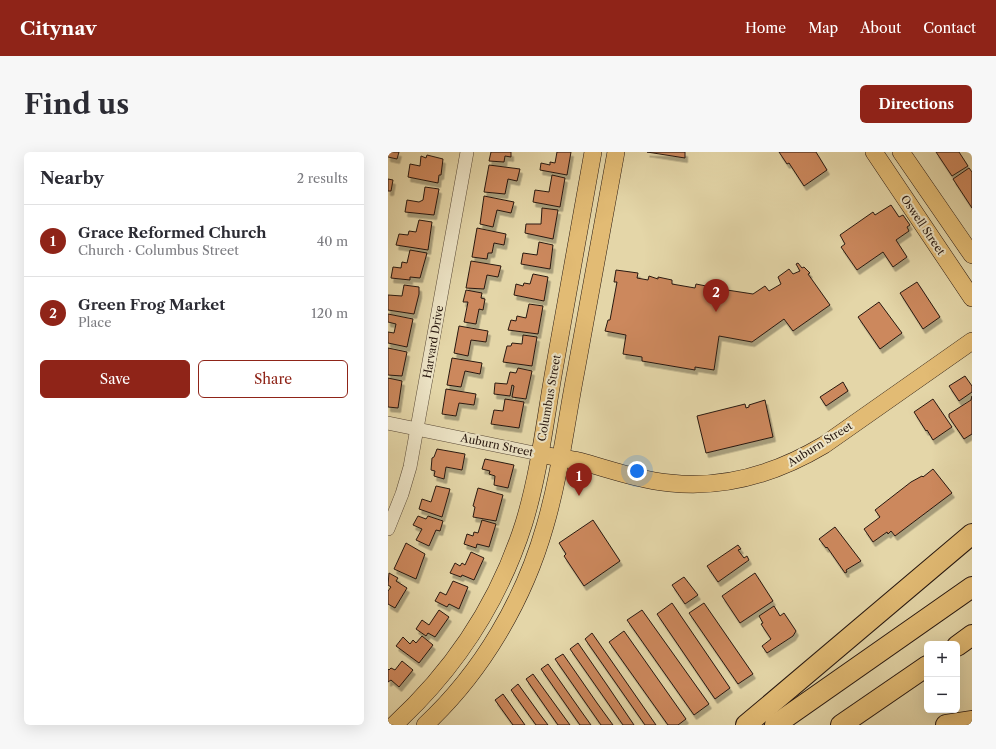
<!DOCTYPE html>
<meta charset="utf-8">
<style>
:root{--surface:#fff;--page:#f7f7f7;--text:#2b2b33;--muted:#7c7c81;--line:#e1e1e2;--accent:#8f2418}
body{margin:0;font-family:"Libre Caslon Text",serif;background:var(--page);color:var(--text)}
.controls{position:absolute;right:12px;bottom:12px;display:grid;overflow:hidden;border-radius:6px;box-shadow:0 4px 16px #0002}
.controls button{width:36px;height:36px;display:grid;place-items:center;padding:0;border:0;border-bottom:1px solid var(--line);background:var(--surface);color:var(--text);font:20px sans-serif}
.you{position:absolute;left:249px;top:319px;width:14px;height:14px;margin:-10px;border:3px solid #fff;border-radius:50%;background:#1a73e8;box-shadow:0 0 0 6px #1a73e833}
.badge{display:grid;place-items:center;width:26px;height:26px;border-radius:50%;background:var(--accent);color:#fff;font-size:13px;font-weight:700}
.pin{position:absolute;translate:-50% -33px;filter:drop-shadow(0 1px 2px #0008)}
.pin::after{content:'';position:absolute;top:21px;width:14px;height:12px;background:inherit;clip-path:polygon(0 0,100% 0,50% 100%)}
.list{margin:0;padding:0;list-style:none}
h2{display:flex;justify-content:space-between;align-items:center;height:52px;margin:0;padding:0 16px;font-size:17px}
h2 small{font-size:13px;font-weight:400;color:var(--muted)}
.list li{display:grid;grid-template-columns:26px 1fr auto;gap:12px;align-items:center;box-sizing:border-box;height:72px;padding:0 16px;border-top:1px solid var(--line)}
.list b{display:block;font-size:15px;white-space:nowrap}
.list p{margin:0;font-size:13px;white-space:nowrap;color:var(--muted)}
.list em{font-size:13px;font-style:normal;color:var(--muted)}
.actions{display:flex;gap:8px;padding:12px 16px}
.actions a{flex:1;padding:9px 0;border:1px solid var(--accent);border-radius:6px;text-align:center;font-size:14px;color:var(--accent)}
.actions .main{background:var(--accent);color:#fff}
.map{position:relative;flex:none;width:584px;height:573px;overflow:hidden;border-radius:6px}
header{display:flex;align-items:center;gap:24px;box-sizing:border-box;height:56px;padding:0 20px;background:var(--accent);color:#fff}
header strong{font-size:19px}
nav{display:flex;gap:22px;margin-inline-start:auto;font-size:14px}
.intro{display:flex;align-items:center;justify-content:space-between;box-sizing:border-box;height:96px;padding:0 24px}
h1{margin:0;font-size:28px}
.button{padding:10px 18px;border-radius:6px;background:var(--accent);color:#fff;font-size:14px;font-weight:700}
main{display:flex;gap:24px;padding:0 24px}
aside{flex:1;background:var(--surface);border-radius:6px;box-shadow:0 4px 16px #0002}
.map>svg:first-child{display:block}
.building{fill:#cc885d;stroke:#281810;filter:url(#shadow)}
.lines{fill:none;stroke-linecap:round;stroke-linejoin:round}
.minor-casing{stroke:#574836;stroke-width:14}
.major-casing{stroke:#281810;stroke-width:18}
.highway-casing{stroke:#281810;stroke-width:22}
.minor{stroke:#ede4c6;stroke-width:13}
.major{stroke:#e2bb74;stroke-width:17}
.highway{stroke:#e2bb74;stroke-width:20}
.labels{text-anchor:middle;stroke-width:4;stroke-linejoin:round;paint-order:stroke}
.street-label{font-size:11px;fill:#281810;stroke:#ede4c6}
</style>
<header>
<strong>Citynav</strong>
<nav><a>Home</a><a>Map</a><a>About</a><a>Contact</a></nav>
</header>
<div class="intro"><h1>Find us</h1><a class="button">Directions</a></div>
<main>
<aside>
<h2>Nearby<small>2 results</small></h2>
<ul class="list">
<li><span class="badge">1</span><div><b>Grace Reformed Church</b><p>Church · Columbus Street</p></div><em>40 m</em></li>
<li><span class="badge">2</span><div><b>Green Frog Market</b><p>Place</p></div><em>120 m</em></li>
</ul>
<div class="actions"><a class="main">Save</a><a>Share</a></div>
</aside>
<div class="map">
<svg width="584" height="573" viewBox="0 0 584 573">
<defs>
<filter id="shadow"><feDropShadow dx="2.5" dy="4.5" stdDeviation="0" flood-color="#0004"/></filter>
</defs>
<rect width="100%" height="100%" fill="#e4d6a8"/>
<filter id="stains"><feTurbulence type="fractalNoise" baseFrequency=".005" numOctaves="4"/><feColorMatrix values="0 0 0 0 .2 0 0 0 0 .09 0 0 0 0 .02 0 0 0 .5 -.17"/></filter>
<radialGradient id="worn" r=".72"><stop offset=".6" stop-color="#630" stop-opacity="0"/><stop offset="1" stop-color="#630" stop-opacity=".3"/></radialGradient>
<g class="building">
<path d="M0 0H11L9 7 0 5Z"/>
<path d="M103 0H123V5L117 4 116 10 101 9Z"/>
<path d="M169 0H183L179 23 152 18 153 11 162 13V10L167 11Z"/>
<path d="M259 0H297V6Z"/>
<path d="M391 0H428L439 18 416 34 401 11 399 12Z"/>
<path d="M548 0H571L580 14 564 24Z"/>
<path d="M39 3 55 7 53 23H51L50 31 20 25 22 12 32 14 33 4 38 6Z"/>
<path d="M101 13 132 17 129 29 120 27 117 42 96 40Z"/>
<path d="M581 16 584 20V56L565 27Z"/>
<path d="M164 23 177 26 172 55 145 50 147 38 161 40Z"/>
<path d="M0 27 5 28 3 39H0Z"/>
<path d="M37 35 51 37 46 63 17 60 19 48 31 50 35 48Z"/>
<path d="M96 44 126 50 123 61 109 58 105 75 92 72Z"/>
<path d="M503 53 511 65 515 63 522 73 519 75 521 79 508 88 519 105 505 115 495 100 469 118 453 95 457 92 452 83 485 60 487 63Z"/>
<path d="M154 56 170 58 165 87 137 81 138 72H153Z"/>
<path d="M31 68 44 70 40 98 8 93 11 82 20 83 21 79 28 80Z"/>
<path d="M89 76 118 82 116 93 106 91 104 101H100L99 107 84 105Z"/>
<path d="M151 90 165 93 162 117 133 112 135 101 149 103Z"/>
<path d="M22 98 39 101 32 126 22 125V128L3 126 5 115 13 116 14 110 19 111Z"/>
<path d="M83 109 113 114 110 125 99 123 96 137 78 136Z"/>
<path d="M410 111 414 116 416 115 422 121 420 122 442 153 405 179 396 167 364 190 331 184 326 218 307 215V218L254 209V205L235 202 238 183 217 179 220 168H222L229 130H226L228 118 250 121 249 126 260 128 261 124 270 127V125L284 128V132L307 136 308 132 323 135 322 138 327 139V135L332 136 331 144 337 145 339 138 365 142 377 134 381 139 393 132 390 125 401 117 405 122 412 119 408 112Z"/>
<path d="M145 122 160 125 156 149 126 143 128 132 135 134 136 131 142 132Z"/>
<path d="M529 130 552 165 535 177 512 141Z"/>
<path d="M16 133 31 135V142L26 162 0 158V143L14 144Z"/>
<path d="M78 138 94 141 93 146 97 147 95 158 91 157 88 172 76 170 80 150H75Z"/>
<path d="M491 150 514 181 492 197 470 165Z"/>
<path d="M141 152 155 154 150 182 120 178 123 168 128 169 129 164 138 166Z"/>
<path d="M0 162 25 167 19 195 0 191V180L6 181 8 172 0 170Z"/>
<path d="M71 174 100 179 98 190 83 188 80 204 66 201Z"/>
<path d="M135 183 149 185 144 214 115 210 119 194H123L124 191 134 192Z"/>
<path d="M0 196 19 200 14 224 0 223Z"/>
<path d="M64 206 94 211 92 222 77 219 73 235 59 233Z"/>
<path d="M130 216 144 219 138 247 124 245 126 234 124 233 122 244 106 242 107 231 119 232 122 220 128 221Z"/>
<path d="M577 224 584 234V240L571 249 561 234Z"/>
<path d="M0 226 14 229 10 256 0 255Z"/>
<path d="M455 230 460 239 438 254 432 245Z"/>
<path d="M58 237 88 242 86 253 71 251 68 264 54 262Z"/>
<path d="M584 244V282L576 287 561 265V262L583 248Z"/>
<path d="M117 247 136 250 131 276 103 272 106 258 115 259Z"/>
<path d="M545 247 564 275 545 288 539 278 538 279 526 260Z"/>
<path d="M377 248 385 285 318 301 309 264 357 252 358 256 361 255V253Z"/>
<path d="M49 297 77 302 74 318 58 315 56 327 46 324 47 319 43 318 44 306 46 305Z"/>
<path d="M97 307 126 313 120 336 106 333 107 324 101 322 102 319 94 317Z"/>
<path d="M545 317 564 341 507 384 503 379 500 382 499 380 485 390 476 377 492 365 487 358 523 330 534 324 535 325Z"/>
<path d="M48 334 62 337 54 365 31 357 34 347 43 350Z"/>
<path d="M90 336 115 343 108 369 85 365 87 355 85 354Z"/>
<path d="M30 364 38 367 40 364 55 369 52 379 48 378 41 394 28 388 34 377 25 373Z"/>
<path d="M94 368 108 372 101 395 89 392 88 396 76 392 79 382 85 384 86 380 90 381Z"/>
<path d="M205 368 232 409 196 434 176 404 178 402 171 391Z"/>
<path d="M447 375 473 409 458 418 459 420 457 421 439 395 438 396 431 387Z"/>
<path d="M18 391 37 402 28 427 6 417Z"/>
<path d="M350 393 353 397 350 398 356 406 359 404 361 408 330 430 319 414Z"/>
<path d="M83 400 96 406 86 428 74 423 73 425 62 421 67 411 72 414 74 411 77 413Z"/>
<path d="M1 421 10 426 8 429 19 436 7 456 0 452V439L3 435 0 433Z"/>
<path d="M367 421 385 449 352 471 334 444Z"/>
<path d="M296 425 310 443 297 452 284 433Z"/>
<path d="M65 429 80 435 71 457 61 452 59 455 47 449 52 440 58 443Z"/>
<path d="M284 451 342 536 327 547 269 462Z"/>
<path d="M316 451 365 522 350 532 301 461Z"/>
<path d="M386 454 392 464 396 461 408 479 405 484 379 501 374 494 383 487 373 472 375 471 371 464Z"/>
<path d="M51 458 61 465 47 485 40 481 38 484 28 477 34 468 41 473Z"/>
<path d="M254 458 321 552 306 563 239 468Z"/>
<path d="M236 479 298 567 290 573H280L221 490Z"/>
<path d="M204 481 268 573H257L197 487Z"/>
<path d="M34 484 45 493 31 511 8 494 15 485 22 492 25 488 28 491Z"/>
<path d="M190 491 219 533 246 573H235L217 547 182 497Z"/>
<path d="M175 502 209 551 225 573H213L167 507Z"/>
<path d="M14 509 25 518 11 535 3 528 0 530V517L1 518 3 516 7 518Z"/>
<path d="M160 512 193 559 203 573H192L153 517Z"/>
<path d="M145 522 158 540 182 573H170L138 527Z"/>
<path d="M130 532 151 561 160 573H148L123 538Z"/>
<path d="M115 542 137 573H125L107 548Z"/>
</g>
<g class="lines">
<defs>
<g id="minor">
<path d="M0 271 151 302"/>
<path d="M0 377 14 342 22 315 79 0"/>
</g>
<g id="major">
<path d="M486 0 584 146"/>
<path d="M513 0 584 103"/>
<path d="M161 304C171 306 181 307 191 309 221 317 251 328 282 331 338 337 389 321 436 293L584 189"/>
<path d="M6 573C67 517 111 450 136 371 151 322 157 269 166 218 179 145 192 73 205 0"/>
<path d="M37 573C94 520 136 448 157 374 172 323 178 270 188 219 201 146 214 73 228 0"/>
</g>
<g id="highway">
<path d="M569 494 584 483"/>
<path d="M358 573 584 382"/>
<path d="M387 573 584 435"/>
<path d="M453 573 539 514"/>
<path d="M558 573 584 569"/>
</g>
</defs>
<use href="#minor" class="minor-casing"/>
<use href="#major" class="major-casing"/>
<use href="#highway" class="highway-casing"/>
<use href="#minor" class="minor"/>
<use href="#major" class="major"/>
<use href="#highway" class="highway"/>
</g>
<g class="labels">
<g class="street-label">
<text transform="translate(535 73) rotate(56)" y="4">Oswell Street</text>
<text transform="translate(45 190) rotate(-80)" y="4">Harvard Drive</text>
<text transform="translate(161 246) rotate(-80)" y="4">Columbus Street</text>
<text transform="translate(432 292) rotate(-32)" y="4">Auburn Street</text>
<text transform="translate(109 293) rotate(12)" y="4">Auburn Street</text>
</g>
</g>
<rect width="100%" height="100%" filter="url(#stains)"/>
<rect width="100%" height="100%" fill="url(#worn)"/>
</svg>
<div class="controls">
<button>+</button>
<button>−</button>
</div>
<div class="you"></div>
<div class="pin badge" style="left:191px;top:344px">1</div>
<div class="pin badge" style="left:328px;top:160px">2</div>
</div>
</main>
